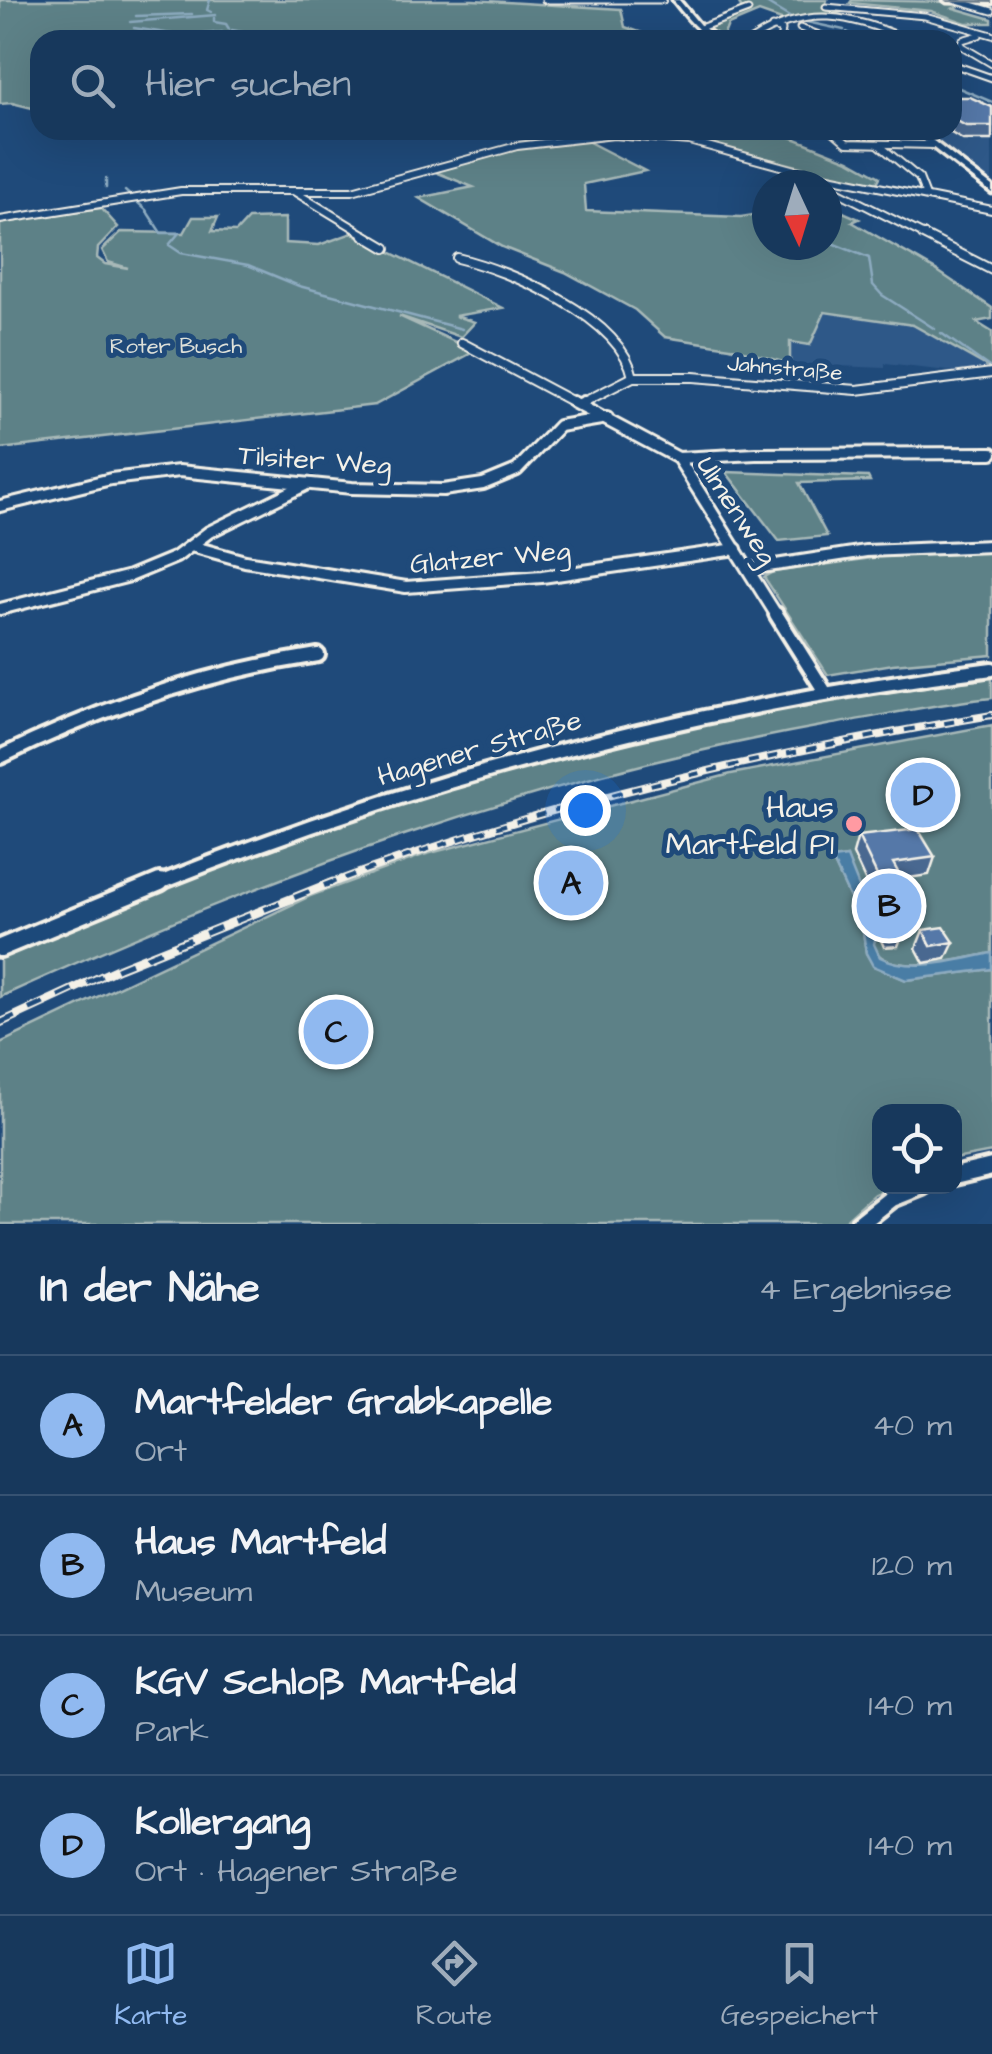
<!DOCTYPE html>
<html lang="de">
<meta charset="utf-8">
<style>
:root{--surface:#17385c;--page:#203f62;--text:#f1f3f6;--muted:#9eacbb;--line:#365272;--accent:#90b9f0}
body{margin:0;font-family:"Architects Daughter",sans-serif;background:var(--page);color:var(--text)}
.controls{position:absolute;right:30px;bottom:30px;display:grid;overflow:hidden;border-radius:20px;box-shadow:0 10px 40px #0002}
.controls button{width:90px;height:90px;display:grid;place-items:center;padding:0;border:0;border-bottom:2px solid var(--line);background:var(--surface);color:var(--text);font:50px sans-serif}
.compass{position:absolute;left:752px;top:170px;width:90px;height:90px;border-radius:50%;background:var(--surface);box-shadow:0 10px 40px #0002;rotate:176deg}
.you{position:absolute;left:585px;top:810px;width:35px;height:35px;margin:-25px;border:8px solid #fff;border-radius:50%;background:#1a73e8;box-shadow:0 0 0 15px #1a73e833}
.badge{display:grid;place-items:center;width:65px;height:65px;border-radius:50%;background:var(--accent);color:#111;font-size:32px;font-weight:700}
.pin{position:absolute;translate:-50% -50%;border:5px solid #fff;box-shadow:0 2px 10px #0006}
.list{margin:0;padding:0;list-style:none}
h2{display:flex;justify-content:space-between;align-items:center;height:130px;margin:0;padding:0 40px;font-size:42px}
h2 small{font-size:32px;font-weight:400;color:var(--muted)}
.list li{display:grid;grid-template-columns:65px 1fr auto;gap:30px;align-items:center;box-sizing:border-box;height:140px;padding:0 40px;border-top:2px solid var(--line)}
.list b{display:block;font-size:38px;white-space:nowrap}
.list p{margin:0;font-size:32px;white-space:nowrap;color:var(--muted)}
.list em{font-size:32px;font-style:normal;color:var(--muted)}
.icon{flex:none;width:55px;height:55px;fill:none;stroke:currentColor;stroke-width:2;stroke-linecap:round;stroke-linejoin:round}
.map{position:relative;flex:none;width:992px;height:1224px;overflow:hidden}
.search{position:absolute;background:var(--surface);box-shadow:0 10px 40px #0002;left:30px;right:30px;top:30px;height:110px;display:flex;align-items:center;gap:25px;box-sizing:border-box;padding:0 35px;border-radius:30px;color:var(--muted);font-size:38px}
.sheet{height:690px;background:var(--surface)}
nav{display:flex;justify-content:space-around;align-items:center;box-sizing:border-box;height:140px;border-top:2px solid var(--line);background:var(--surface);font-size:28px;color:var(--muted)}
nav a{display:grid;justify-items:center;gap:5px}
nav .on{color:var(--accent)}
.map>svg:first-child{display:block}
.built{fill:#2f5888}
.green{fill:#5d8187;stroke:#a8b9b8;stroke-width:2.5}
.water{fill:#497da5;stroke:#8dabc0;stroke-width:2.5}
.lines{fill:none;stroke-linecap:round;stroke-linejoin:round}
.stream{stroke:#8dabc0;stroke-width:2.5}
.street-far5-casing{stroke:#f4f1e8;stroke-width:9}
.street-far4-casing{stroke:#f4f1e8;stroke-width:10}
.street-far3-casing{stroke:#f4f1e8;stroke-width:12}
.street-far2-casing{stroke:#f4f1e8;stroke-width:16}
.street-far1-casing{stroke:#f4f1e8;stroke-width:20}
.street-casing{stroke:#f4f1e8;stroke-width:24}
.secondary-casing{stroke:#f4f1e8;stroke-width:7}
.primary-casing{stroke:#f4f1e8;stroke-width:7}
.street-far5{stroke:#1f4a7a;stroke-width:5}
.street-far4{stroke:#1f4a7a;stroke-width:6}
.street-far3{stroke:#1f4a7a;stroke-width:8}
.street-far2{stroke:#1f4a7a;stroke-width:10}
.street-far1{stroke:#1f4a7a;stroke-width:12}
.street{stroke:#1f4a7a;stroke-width:16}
.secondary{fill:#1f4a7a;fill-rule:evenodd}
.primary{fill:#6c7d8b;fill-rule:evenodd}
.rail-far1-casing{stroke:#f4f1e8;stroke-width:8}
.rail-casing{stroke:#f4f1e8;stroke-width:9}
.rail-far1{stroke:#1f4a7a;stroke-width:4;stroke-dasharray:10;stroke-linecap:butt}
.rail{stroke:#1f4a7a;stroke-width:5;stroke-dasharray:16;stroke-linecap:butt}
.wall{fill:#496790;stroke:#f4f1e8;stroke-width:2.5}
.shaded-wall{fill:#3c5476;stroke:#f4f1e8;stroke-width:2.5}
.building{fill:#5578a8;stroke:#f4f1e8;stroke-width:2.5}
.poi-dot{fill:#ff9aa2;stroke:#1f4a7a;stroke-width:4}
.labels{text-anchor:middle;stroke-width:10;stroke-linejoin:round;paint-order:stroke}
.far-park-label{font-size:22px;fill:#dde0d9;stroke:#1f4a7a}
.far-street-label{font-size:22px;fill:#f4f1e8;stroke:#1f4a7a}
.street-label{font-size:28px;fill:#f4f1e8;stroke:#1f4a7a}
.near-poi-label{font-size:32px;fill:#f4f1e8;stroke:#1f4a7a;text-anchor:end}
</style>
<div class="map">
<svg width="992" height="1224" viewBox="0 0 992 1224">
<rect width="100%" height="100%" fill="#1f4a7a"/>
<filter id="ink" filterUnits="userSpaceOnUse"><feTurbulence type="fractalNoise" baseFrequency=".01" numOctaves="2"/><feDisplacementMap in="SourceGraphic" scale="20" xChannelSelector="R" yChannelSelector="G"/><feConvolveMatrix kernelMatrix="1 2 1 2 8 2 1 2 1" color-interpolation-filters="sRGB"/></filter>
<g filter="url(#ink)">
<g class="built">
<path d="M992 110V184L922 130H952Z"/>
<path d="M825 312 913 325 990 369 957 372 885 364V368L790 364V342L810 344Z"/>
</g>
<g class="green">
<path d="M0 0H473L621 9 625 27 662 40H40V110L12 103 0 104Z"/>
<path d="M738 0H827L824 9 850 11 784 21 759 12 728 25 723 37 706 28 747 9 741 8Z"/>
<path d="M852 0 952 2 962 5 954 8 992 19V23H966L931 11 850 3Z"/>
<path d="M575 130H773L849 160 880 177 876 185C779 165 683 127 583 137Z"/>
<path d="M583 139 645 171 584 184 586 211 741 217 767 213V245H827V205L859 219 852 222 936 270 992 308V319L976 322 992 332V369L913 325 825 312 810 345 790 342V364L730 347 665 337 635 310 565 272 502 247 419 198 473 187 433 171 518 147Z"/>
<path d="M101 208 118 227 98 248 97 258 105 264 128 268 108 262 102 250 121 232 184 233 193 217H218L212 231 236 232 248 219 285 218V243L319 245 352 233 503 308 455 316 475 322 461 337 399 316 475 351 375 405 0 449V222Z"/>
<path d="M726 472 868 477 870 481 799 483 827 536 779 541Z"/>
<path d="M992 552V655L893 664 828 675 764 577 773 572 879 557Z"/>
<path d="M992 678V698C937 703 882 716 827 725 537 777 267 875 0 997V957C192 878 387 794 590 747 723 716 857 695 992 678Z"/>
<path d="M992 725V953C963 958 895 977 875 951L847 857 832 859 862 924 866 953 874 966 906 980 992 969V1152L955 1159 954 1112H880V1186L892 1187 874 1194 841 1224H0V1043L310 896 423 855 731 774Z"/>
</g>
<path class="water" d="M847 857 877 932 874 944 880 957C912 974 959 959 992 953V969L906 980 873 966 866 953 862 924 832 859Z"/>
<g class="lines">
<g class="stream">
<path d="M210 0 207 10 211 12"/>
<path d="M761 0 791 18"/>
<path d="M136 16 192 14"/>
<path d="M214 18V22L226 24 229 29"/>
<path d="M802 21 844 30"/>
<path d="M130 22 216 15"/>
<path d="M134 28 178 35"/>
<path d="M232 30 257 35 253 38 261 40"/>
<path d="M847 32 861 40"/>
<path d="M152 40 222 32"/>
<path d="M952 85 992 102"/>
<path d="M106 179V188"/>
<path d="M125 191 146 210 161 233H179L169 245 181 253 248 265 299 286 462 329"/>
<path d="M827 241 869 258 873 285 882 295 935 329"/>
<path d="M941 333 992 369"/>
</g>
<defs>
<g id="street-far5">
<path d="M545 0H663"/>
<path d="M954 0 992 11"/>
<path d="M826 7 925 16 992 35"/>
<path d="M772 27 782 30 780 40"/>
<path d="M700 28 748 10"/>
<path d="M800 28 833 40"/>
<path d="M979 35 962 40 960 45 992 64"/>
<path d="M751 40C807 4 851 15 909 40"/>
<path d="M952 64 992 78"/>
</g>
<g id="street-far4">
<path d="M832 130 847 143 933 145"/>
<path d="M878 144 919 178 926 196"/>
<path d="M814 174 992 210"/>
<path d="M827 186 928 237"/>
<path d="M295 192 369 237"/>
<path d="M0 220 181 191H352L517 146 614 135 689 141 795 170 825 185"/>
</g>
<g id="street-far3">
<path d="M364 235 386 248"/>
<path d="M923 235 992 270"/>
<path d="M457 258C511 271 621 317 633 377"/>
<path d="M462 343 577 404"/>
<path d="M580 404 633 377H693L857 390 992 373"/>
</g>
<g id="street-far2">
<path d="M573 402 678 458 777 616"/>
<path d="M580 404 584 402"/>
<path d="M678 458 756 454 992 453"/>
<path d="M0 506 111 479 179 471 352 488 443 490 483 484 517 470 559 426 607 418"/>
<path d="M191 546 245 561 406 587 542 577 736 549"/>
<path d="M749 569 866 551 992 546"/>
<path d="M0 609 130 576 176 557 209 532 305 485"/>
</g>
<g id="street-far1">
<path d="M776 614 825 692"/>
<path d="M0 757C102 707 206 672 318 655"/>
<path d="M154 885C424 776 702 705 992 669"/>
</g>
<g id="street">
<path d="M0 948 160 882"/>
<path d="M954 1176 992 1167"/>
<path d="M859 1224 892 1198 922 1186"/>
</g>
<g id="secondary">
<path d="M673 0H679L700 25 721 40C700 37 686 16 673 0Z"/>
<path d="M910 130H919L992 186V193Z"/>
</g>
<path id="primary" d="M944 0H992V3L947 2Z"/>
</defs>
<use href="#street-far5" class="street-far5-casing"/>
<use href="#street-far4" class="street-far4-casing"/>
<use href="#street-far3" class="street-far3-casing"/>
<use href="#street-far2" class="street-far2-casing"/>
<use href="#street-far1" class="street-far1-casing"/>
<use href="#street" class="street-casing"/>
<use href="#secondary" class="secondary-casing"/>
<use href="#primary" class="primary-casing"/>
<use href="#street-far5" class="street-far5"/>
<use href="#street-far4" class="street-far4"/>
<use href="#street-far3" class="street-far3"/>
<use href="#street-far2" class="street-far2"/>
<use href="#street-far1" class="street-far1"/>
<use href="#street" class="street"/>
<use href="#secondary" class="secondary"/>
<use href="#primary" class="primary"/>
<defs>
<path id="rail-far1" d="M326 885C542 804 765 753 992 715"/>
<path id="rail" d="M0 1023 119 968 333 882"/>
</defs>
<use href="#rail-far1" class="rail-far1-casing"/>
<use href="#rail" class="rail-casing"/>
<use href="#rail-far1" class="rail-far1"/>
<use href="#rail" class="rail"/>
</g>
<g class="wall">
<path d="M952 97 992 107V140H963L946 130H952Z"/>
<path d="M858 836 935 857 929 875 902 879 915 903 898 946 884 947 879 936 884 921 853 854Z"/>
<path d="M583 854 581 878 575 893 561 889 562 866Z"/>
<path d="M923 930 954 942 946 959 924 963 916 948Z"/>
</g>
<path class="shaded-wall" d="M583 854 581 878 575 893 576 870Z"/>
<g class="building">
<path d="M952 97H970L992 107V126H966L952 118Z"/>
<path d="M918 829 935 857 893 863 915 903 905 928 891 929 885 919 894 911 858 836Z"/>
<path d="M568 850 583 854 576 870 562 866Z"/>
<path d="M944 927 954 942 931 946 923 930Z"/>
</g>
</g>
<circle class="poi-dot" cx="854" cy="824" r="10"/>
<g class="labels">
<g class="far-park-label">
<text x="176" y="353">Roter Busch</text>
</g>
<g class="far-street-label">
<text transform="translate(785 367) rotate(5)" y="8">Jahnstraße</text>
</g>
<g class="street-label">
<text transform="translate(315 459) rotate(4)" y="10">Tilsiter Weg</text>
<text transform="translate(738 510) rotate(57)" y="10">Ulmenweg</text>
<text transform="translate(490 556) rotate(-5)" y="10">Glatzer Weg</text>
<text transform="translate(479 747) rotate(-16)" y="10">Hagener Straße</text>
</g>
<g class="near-poi-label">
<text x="834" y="817">Haus<tspan x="834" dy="37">Martfeld P1</tspan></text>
</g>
</g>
</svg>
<div class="controls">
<button><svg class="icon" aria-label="locate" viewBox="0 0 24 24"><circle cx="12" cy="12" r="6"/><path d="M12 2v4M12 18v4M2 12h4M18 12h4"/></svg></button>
</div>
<svg class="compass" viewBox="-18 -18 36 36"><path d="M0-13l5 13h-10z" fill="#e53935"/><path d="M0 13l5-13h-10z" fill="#9eacbb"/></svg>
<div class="you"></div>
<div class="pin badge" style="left:571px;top:883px">A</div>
<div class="pin badge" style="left:889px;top:906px">B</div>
<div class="pin badge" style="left:336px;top:1032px">C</div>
<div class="pin badge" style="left:923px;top:795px">D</div>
<div class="search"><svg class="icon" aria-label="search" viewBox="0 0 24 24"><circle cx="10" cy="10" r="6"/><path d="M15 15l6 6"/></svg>Hier suchen</div>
</div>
<section class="sheet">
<h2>In der Nähe<small>4 Ergebnisse</small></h2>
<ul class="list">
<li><span class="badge">A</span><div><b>Martfelder Grabkapelle</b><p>Ort</p></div><em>40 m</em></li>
<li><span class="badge">B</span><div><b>Haus Martfeld</b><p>Museum</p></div><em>120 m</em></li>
<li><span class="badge">C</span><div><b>KGV Schloß Martfeld</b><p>Park</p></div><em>140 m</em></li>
<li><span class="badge">D</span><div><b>Kollergang</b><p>Ort · Hagener Straße</p></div><em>140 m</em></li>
</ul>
</section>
<nav>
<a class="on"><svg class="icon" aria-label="map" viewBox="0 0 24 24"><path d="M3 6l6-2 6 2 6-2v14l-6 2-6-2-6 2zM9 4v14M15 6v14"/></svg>Karte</a>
<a><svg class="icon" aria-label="directions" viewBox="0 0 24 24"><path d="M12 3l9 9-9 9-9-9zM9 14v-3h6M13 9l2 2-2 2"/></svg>Route</a>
<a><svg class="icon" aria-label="saved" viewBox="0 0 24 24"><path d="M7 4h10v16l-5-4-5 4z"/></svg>Gespeichert</a>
</nav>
